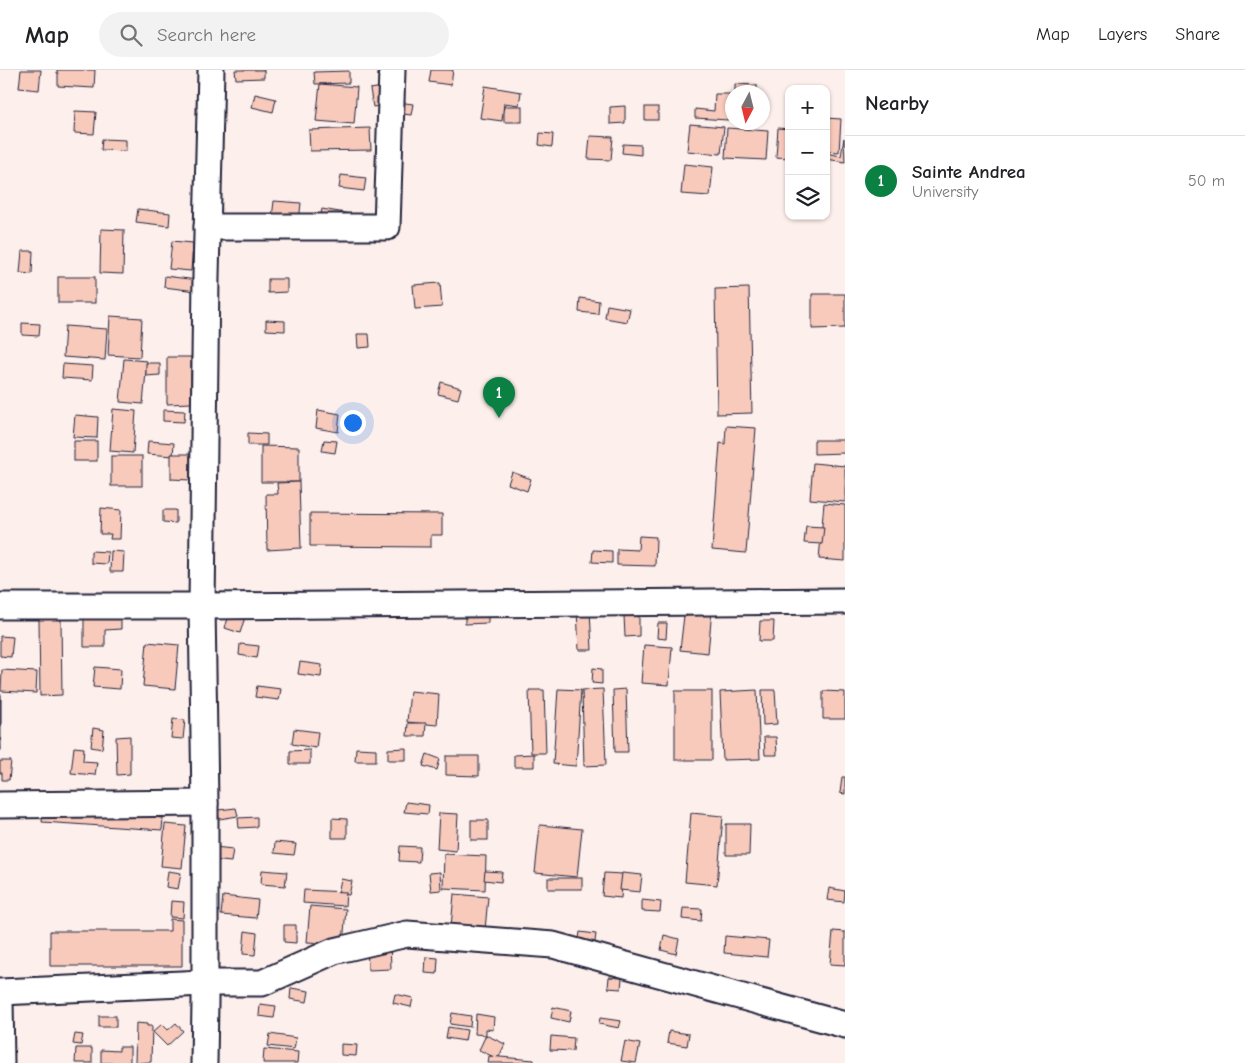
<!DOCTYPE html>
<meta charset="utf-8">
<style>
:root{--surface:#fff;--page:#f2f2f2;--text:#202124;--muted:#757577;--line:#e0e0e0;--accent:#0b8043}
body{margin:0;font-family:"Comic Neue",sans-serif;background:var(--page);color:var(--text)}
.controls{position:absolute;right:15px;top:15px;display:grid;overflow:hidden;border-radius:10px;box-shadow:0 1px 4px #0004}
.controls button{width:45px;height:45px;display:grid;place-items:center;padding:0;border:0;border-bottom:1px solid var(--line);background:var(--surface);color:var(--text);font:25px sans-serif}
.compass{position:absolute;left:725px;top:15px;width:45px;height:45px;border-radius:50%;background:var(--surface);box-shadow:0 1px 4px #0004;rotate:187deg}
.you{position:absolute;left:352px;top:352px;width:18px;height:18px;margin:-12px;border:4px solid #fff;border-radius:50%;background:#1a73e8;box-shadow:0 0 0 8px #1a73e833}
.badge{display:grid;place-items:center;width:32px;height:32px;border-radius:50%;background:var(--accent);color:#fff;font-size:16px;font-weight:700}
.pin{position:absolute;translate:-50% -41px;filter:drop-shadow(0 1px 2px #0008)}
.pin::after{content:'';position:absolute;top:26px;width:18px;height:15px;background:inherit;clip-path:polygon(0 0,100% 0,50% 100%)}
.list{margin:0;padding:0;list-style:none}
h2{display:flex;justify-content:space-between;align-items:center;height:65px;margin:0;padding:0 20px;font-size:21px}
h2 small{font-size:16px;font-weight:400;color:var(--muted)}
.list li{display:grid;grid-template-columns:32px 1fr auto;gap:15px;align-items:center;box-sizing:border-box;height:90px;padding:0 20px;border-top:1px solid var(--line)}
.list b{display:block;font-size:19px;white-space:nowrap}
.list p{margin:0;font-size:16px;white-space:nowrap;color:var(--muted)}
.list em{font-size:16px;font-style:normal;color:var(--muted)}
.icon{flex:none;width:28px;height:28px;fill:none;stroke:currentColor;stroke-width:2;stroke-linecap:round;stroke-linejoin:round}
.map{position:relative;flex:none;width:845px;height:993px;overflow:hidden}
header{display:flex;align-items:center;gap:30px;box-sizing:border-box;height:70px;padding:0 25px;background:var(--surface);border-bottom:1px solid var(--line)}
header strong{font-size:24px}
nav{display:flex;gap:28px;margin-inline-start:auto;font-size:18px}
.search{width:350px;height:45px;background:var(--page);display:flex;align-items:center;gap:12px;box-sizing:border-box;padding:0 18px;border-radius:28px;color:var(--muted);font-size:19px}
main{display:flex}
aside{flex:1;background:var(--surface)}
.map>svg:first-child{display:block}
.building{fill:#f8cabc;stroke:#22223b}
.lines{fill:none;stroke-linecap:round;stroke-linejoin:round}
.street-casing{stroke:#22223b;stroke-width:29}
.street{stroke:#fff;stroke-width:25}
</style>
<header>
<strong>Map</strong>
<div class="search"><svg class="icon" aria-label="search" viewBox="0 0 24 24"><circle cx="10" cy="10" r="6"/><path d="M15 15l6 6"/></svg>Search here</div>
<nav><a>Map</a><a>Layers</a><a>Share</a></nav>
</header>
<main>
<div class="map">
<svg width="845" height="993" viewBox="0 0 845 993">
<rect width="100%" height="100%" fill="#fdefeb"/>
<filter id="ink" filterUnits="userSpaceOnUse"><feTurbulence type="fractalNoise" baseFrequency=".02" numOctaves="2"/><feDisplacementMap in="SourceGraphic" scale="10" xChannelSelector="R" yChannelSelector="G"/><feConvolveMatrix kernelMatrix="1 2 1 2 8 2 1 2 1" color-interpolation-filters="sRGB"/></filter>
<g filter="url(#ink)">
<g class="building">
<path d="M21 0H41L39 20 19 18Z"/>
<path d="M57 0H95L94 18 58 16V3H57Z"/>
<path d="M235 0H264V8L236 9Z"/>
<path d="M431 0H453L451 15 429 12Z"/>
<path d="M349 1V13L315 14 314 2Z"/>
<path d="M320 14 357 17 354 54 316 51Z"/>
<path d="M735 14 757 15V22H735Z"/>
<path d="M485 16 521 22 519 35 504 33 502 51 480 48Z"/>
<path d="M383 17 386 35 373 37 370 19Z"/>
<path d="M255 24 276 29 273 42 252 37Z"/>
<path d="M715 24H730L728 50 695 48V39L714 41Z"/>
<path d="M390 31 413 34 411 45 388 42Z"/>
<rect x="504" y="36" width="18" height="16"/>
<path d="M625 36V53L610 54V37Z"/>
<rect x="645" y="37" width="13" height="13"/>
<path d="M75 41 96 42 94 64 74 63Z"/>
<path d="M826 48 841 49 839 82 826 81Z"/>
<path d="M690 54 724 57 721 84 687 81Z"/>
<path d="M370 58 371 80 310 81 309 60Z"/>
<path d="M727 58 768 61 766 90 725 88Z"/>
<path d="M778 58 789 59V88L776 87Z"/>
<path d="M540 63 553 64 552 77 539 75Z"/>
<path d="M590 66 613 67 611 90 588 89Z"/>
<path d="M844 68 845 92 826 89V83L841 86Z"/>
<path d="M102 69 126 70V81L101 80Z"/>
<path d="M623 74 641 75V85L622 83Z"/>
<path d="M684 94 713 97 710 126 681 124Z"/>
<path d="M341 105 366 108 364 121 339 118Z"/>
<path d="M274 131 301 133 299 151 272 148Z"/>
<path d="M138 139 170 143 169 156 136 152Z"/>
<path d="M322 139 351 144 349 160 319 154Z"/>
<path d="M101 159 124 160 123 204 100 203Z"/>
<path d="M172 171 193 173 191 201 169 199Z"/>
<path d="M22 181H33L32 204 20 203Z"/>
<path d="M165 206 197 210 196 221 164 217Z"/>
<rect x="58" y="207" width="37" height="26"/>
<path d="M268 209H287V222L268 223Z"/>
<path d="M440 213 442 237 415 239 413 215Z"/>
<path d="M749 218 752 343 717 344 715 219Z"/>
<path d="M812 224H845V258L812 259Z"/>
<path d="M580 228 599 231 598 244 579 242Z"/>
<path d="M607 235 630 239 627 252 605 248Z"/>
<path d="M110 246 142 248 140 287 108 285Z"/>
<path d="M266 250 285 251V261L266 260Z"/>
<path d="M22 253 40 254 39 266 22 265Z"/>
<path d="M65 256 107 259 105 290 63 287Z"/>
<path d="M357 264H369L370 277 358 278Z"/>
<path d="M167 287H191V333L167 334Z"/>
<path d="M124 289 147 291 143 334 120 332Z"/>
<path d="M146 293H160V305L146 306Z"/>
<path d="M63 294 93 296 92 310 62 308Z"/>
<path d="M441 312 461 318 458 329 438 324Z"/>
<path d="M113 339 136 341 133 383 110 381Z"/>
<path d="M163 340 185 341 184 352 163 351Z"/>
<path d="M318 340 340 344 338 362 316 358Z"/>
<path d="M75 345 98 347 97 368 73 367Z"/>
<path d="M726 356 756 358 746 483 712 480 720 373 725 374Z"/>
<path d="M248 363 267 364V375H248Z"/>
<path d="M324 370 337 371 335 383 322 381Z"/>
<path d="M814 370H845V383L814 384Z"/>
<rect x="74" y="371" width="23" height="20"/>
<path d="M148 371 174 373 173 386 147 384Z"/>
<path d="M261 376 299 377V412H261Z"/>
<path d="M171 384H190V410L171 409Z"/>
<rect x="111" y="386" width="31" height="30"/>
<path d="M813 393 845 396V432L810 429Z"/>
<path d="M512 402 531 409 527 421 508 414Z"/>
<path d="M299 412 301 478 267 480 266 424H278L277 413Z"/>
<path d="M824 433 845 435V491L819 489Z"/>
<path d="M101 438 121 440 120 469H110L111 464H100Z"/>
<path d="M163 440H176V453L163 452Z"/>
<path d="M310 443 442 444V465H431V477L310 476Z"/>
<path d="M806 456 824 457 822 474 804 473Z"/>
<path d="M639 466 656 467 655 496 617 495V479L638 480Z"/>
<path d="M593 480 612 481V493L592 492Z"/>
<path d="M91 481 108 482 107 494 91 493Z"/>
<path d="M111 481 124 482 123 502H110Z"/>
<path d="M685 537 712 540 708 583 680 580Z"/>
<path d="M231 539 246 544 240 563 225 558Z"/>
<path d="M465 540H488V553L465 554Z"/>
<path d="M577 540H590L592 580H579Z"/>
<path d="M624 545H639V566L625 567Z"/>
<path d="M121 548V559L105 560V577H84V549Z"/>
<path d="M39 549H61L62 625 40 626Z"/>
<path d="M760 551H774L773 571H759Z"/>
<path d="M658 553H667L666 569 657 568Z"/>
<path d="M0 566 13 567 11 587 0 586Z"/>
<path d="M147 572 179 575 175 619 143 616Z"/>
<path d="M240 574 259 576 257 588 239 585Z"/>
<path d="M644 575 672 577 669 615 641 613Z"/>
<path d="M300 592 322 595 321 607 298 604Z"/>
<path d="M95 597 121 599 120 619 93 617Z"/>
<path d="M593 598 602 599V614L592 613Z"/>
<path d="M2 600 37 602 36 623 1 621Z"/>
<path d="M257 616 281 619 279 630 255 627Z"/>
<path d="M558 619 581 620 576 696 553 694Z"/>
<path d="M603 619 606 695 584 696 582 620Z"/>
<path d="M626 619 628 682H615L613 620Z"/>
<path d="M529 620H544L546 683H531Z"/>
<path d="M757 620 760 689 723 690 720 622Z"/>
<path d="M762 620H775L777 654 763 655Z"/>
<path d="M410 621 439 624 437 655 407 652Z"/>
<rect x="675" y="621" width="37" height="69"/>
<path d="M823 621 845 622V649H823Z"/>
<rect x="0" y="625" width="1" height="55"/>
<path d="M173 649 185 650 183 669 171 668Z"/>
<path d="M408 653H426L425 666H407Z"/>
<path d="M93 658 104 660 102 679 91 677Z"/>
<path d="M294 659 318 662 316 678 292 674Z"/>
<path d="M130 666V704L117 705 116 667Z"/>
<path d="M764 667H776L777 685H765Z"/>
<path d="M74 677 84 678 83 691 97 692 95 705 71 703Z"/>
<path d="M356 678 376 679V691H355Z"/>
<path d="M406 678V690H388V679Z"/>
<path d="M310 680V694H290V681Z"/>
<path d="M427 684 440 689 437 700 423 696Z"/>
<path d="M534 684V697H514V685Z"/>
<path d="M446 686H479V706L446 705Z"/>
<path d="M0 691H11L9 710H2V703H0Z"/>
<path d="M842 707H845V724L840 723Z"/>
<path d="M406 732 429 735 428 744 404 742Z"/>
<path d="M236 738 238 746 219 749 218 740Z"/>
<path d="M43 739 163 748 162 760 42 752Z"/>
<path d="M439 743 458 744 456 781 437 779Z"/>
<path d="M691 743 723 746 717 815 685 812Z"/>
<path d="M257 747V757L239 758 238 748Z"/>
<path d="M332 748 347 749V768H332Z"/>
<rect x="471" y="750" width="17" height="20"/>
<path d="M165 754 186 756 182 798 161 796Z"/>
<path d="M726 754H750L749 785H726Z"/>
<path d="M540 755 582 759 577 807 535 803Z"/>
<path d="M275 772 296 774 294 785 274 783Z"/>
<path d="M400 776 420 777 419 792 399 791Z"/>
<path d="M214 777 233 779 231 792 212 790Z"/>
<path d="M444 784 486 786 485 820 443 818Z"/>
<path d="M262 800 287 802 285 816 261 814Z"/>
<path d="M168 801 181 803 178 819 166 817Z"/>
<path d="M485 801 502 802 501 812 484 810Z"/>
<path d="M440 802 441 820 431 821 429 803Z"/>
<path d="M604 803 623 804 621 828 602 826Z"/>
<path d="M622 803 642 805 640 822 620 820Z"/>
<rect x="548" y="808" width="34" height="11"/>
<path d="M341 809 352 811 349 825 338 824Z"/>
<path d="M829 818 845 821 844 832 827 830Z"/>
<path d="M304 820 346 822 345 836 303 833Z"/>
<path d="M454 824 488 827 485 860 451 857Z"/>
<path d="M223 826 258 830 256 848 221 845Z"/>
<path d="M642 830 661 832 660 842 642 841Z"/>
<path d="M171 831 184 832 183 848 170 847Z"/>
<path d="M310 836 346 839 343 874 307 872Z"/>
<path d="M683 838 702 839 701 851 682 849Z"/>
<path d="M170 849 182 850V896H50V861H170Z"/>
<path d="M284 855H296V873L284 872Z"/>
<path d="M245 861 257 863 255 885 243 884Z"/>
<path d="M833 861 845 862V895L830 894Z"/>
<path d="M580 862 596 864 594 879 578 876Z"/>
<path d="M664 865 679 869 676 884 661 880Z"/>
<path d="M725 866 769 870 767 887 724 883Z"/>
<path d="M367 871H390L391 899 368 900Z"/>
<path d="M426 887 438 888 437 904 425 903Z"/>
<path d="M609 907 622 908 621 919 608 918Z"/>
<path d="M291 918 309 921 307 932 290 929Z"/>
<path d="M395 924 413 928 411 937 393 933Z"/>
<path d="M260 934 276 936 274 948 259 946Z"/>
<path d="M553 937 571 941 569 952 551 948Z"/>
<path d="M452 943 471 946 470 957 450 954Z"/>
<path d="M476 944 494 947 493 960 486 959V965L475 964Z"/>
<rect x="99" y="946" width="17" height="11"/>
<path d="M600 948 621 951 619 958 599 954Z"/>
<path d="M136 953 147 954V956H152L151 992 135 993Z"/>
<path d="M176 953 183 961 167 976 153 962 162 954 168 960Z"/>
<path d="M448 957 467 960 465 971 446 968Z"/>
<path d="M669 961 689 964 687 976 667 973Z"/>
<path d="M75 964 83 965 81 975 73 974Z"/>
<path d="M270 964 296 968 294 979 268 976Z"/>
<path d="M486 965 505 974 498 989 479 980Z"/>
<path d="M551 966 574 968 573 981 550 980Z"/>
<path d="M625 971 640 974 636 993 621 991Z"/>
<path d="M341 974 357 975 356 986 341 985Z"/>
<path d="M119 977H130V993H101V980L119 981Z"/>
<path d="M76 978H92V993H75Z"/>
<path d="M264 979 298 982 297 993H263Z"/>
<path d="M489 986 534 990V993H488Z"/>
</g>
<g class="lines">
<defs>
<g id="street">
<path d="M211 0 206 206 202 536 845 531"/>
<path d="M207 157H387L392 0"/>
<path d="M0 536H202L205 733V932L204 993"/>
<path d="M0 735 205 733"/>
<path d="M0 922 205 913H262L334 881 407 864 553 875 845 955"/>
<path d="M0 929 1 993"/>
</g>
</defs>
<use href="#street" class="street-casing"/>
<use href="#street" class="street"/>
</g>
</g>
</svg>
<div class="controls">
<button>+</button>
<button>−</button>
<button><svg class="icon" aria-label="layers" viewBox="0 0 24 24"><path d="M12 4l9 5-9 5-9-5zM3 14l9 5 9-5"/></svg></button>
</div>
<svg class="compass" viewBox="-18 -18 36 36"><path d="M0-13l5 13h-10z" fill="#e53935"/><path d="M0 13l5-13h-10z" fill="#757577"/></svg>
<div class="you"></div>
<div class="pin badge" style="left:499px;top:348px">1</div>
</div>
<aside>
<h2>Nearby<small></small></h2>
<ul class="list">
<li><span class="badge">1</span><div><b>Sainte Andrea</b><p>University</p></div><em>50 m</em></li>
</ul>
</aside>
</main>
